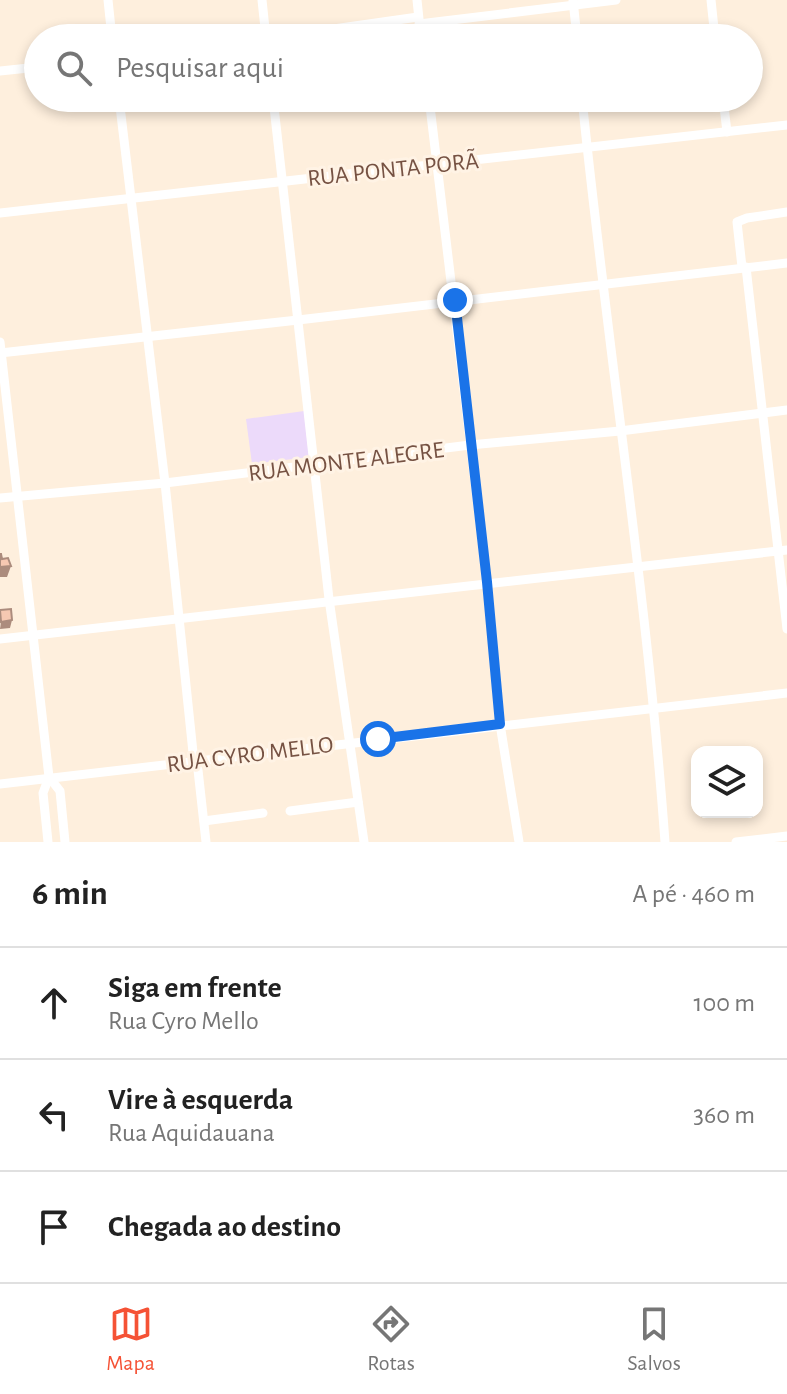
<!DOCTYPE html>
<html lang="pt">
<meta charset="utf-8">
<style>
:root{--surface:#fff;--page:#f2f2f2;--text:#222;--muted:#767676;--line:#e0e0e0;--accent:#f55235}
body{margin:0;font-family:"Alegreya Sans",sans-serif;background:var(--page);color:var(--text)}
.controls{position:absolute;right:24px;bottom:24px;display:grid;overflow:hidden;border-radius:16px;box-shadow:0 4px 12px #0003}
.controls button{width:72px;height:72px;display:grid;place-items:center;padding:0;border:0;border-bottom:2px solid var(--line);background:var(--surface);color:var(--text);font:40px sans-serif}
.stop{position:absolute;width:24px;height:24px;margin:-18px;border:6px solid #1a73e8;border-radius:50%;background:#fff}
.stop.end{background:#1a73e8;border-color:#fff;box-shadow:0 2px 8px #0008}
.list{margin:0;padding:0;list-style:none}
h2{display:flex;justify-content:space-between;align-items:center;height:104px;margin:0;padding:0 32px;font-size:34px}
h2 small{font-size:26px;font-weight:400;color:var(--muted)}
.list li{display:grid;grid-template-columns:52px 1fr auto;gap:24px;align-items:center;box-sizing:border-box;height:112px;padding:0 32px;border-top:2px solid var(--line)}
.list b{display:block;font-size:30px;white-space:nowrap}
.list p{margin:0;font-size:26px;white-space:nowrap;color:var(--muted)}
.list em{font-size:26px;font-style:normal;color:var(--muted)}
.icon{flex:none;width:44px;height:44px;fill:none;stroke:currentColor;stroke-width:2;stroke-linecap:round;stroke-linejoin:round}
.map{position:relative;flex:none;width:787px;height:842px;overflow:hidden}
.search{position:absolute;background:var(--surface);box-shadow:0 4px 12px #0003;left:24px;right:24px;top:24px;height:88px;display:flex;align-items:center;gap:20px;box-sizing:border-box;padding:0 28px;border-radius:44px;color:var(--muted);font-size:30px}
.sheet{height:440px;background:var(--surface)}
nav{display:flex;justify-content:space-around;align-items:center;box-sizing:border-box;height:112px;border-top:2px solid var(--line);background:var(--surface);font-size:22px;color:var(--muted)}
nav a{display:grid;justify-items:center;gap:4px}
nav .on{color:var(--accent)}
.map>svg:first-child{display:block}
.education{fill:#ecdafa}
.lines{fill:none;stroke-linecap:round;stroke-linejoin:round}
.minor{stroke:#fff;stroke-width:9}
.shaded-wall{fill:#ac8c7d}
.building{fill:#f6c8b2;stroke:#ac8c7d;stroke-width:2}
.route{stroke:#1a73e8;stroke-width:10}
.labels{text-anchor:middle;stroke-width:6;stroke-linejoin:round;paint-order:stroke}
.street-label{font-size:24px;fill:#765243;stroke:#fff3e5}
</style>
<div class="map">
<svg width="787" height="842" viewBox="0 0 787 842">
<rect width="100%" height="100%" fill="#feefdd"/>
<path class="education" d="M304 411 309 457 252 464 246 419Z"/>
<g class="lines">
<g class="minor">
<path d="M108 0 112 38"/>
<path d="M262 0 266 38"/>
<path d="M417 0 421 38"/>
<path d="M573 0 577 38"/>
<path d="M711 0 715 38"/>
<path d="M419 24 616 0"/>
<path d="M270 38 418 17"/>
<path d="M0 71 38 67"/>
<path d="M119 98 165 483 194 762 198 770 206 842"/>
<path d="M273 98 329 599 364 842"/>
<path d="M429 98 487 582 500 724 519 842"/>
<path d="M582 98C607 346 647 593 665 842"/>
<path d="M723 98 727 132"/>
<path d="M0 213 787 125"/>
<path d="M742 267 737 222 747 218 787 212"/>
<path d="M746 267 787 629"/>
<path d="M0 342 49 777 43 793 48 842"/>
<path d="M0 353 298 320 787 263"/>
<path d="M0 498 165 483 470 445 620 431 787 410"/>
<path d="M0 639 787 550"/>
<path d="M49 777 60 791 65 842"/>
<path d="M0 784 787 693"/>
<path d="M290 811 358 802"/>
<path d="M204 821 263 813"/>
<path d="M736 842 787 836"/>
</g>
</g>
<g class="shaded-wall">
<path d="M11 566 7 577H0V567Z"/>
<path d="M12 620 10 628 0 629 1 622Z"/>
</g>
<g class="building">
<path d="M0 554H1L2 559 8 558 11 566 0 567Z"/>
<path d="M11 609 12 620 1 622 0 610Z"/>
</g>
<g class="lines">
<path class="route" d="M378 739 500 724 487 582 455 300"/>
</g>
<g class="labels">
<g class="street-label">
<text transform="translate(393 169) rotate(-6)" y="8">RUA PONTA PORÃ</text>
<text transform="translate(346 461) rotate(-7)" y="8">RUA MONTE ALEGRE</text>
<text transform="translate(250 754) rotate(-7)" y="8">RUA CYRO MELLO</text>
</g>
</g>
</svg>
<div class="controls">
<button><svg class="icon" aria-label="layers" viewBox="0 0 24 24"><path d="M12 4l9 5-9 5-9-5zM3 14l9 5 9-5"/></svg></button>
</div>
<div class="stop" style="left:378px;top:739px"></div>
<div class="stop end" style="left:455px;top:300px"></div>
<div class="search"><svg class="icon" aria-label="search" viewBox="0 0 24 24"><circle cx="10" cy="10" r="6"/><path d="M15 15l6 6"/></svg>Pesquisar aqui</div>
</div>
<section class="sheet">
<h2>6 min<small>A pé · 460 m</small></h2>
<ul class="list">
<li><svg class="icon" aria-label="ahead" viewBox="0 0 24 24"><path d="M12 20V5M6 11l6-6 6 6"/></svg><div><b>Siga em frente</b><p>Rua Cyro Mello</p></div><em>100 m</em></li>
<li><svg class="icon" aria-label="left" viewBox="0 0 24 24"><path d="M17 20v-9H6M10 6l-5 5 5 5"/></svg><div><b>Vire à esquerda</b><p>Rua Aquidauana</p></div><em>360 m</em></li>
<li><svg class="icon" aria-label="arrive" viewBox="0 0 24 24"><path d="M6 21V4h12l-3 4 3 4H6"/></svg><div><b>Chegada ao destino</b></div></li>
</ul>
</section>
<nav>
<a class="on"><svg class="icon" aria-label="map" viewBox="0 0 24 24"><path d="M3 6l6-2 6 2 6-2v14l-6 2-6-2-6 2zM9 4v14M15 6v14"/></svg>Mapa</a>
<a><svg class="icon" aria-label="directions" viewBox="0 0 24 24"><path d="M12 3l9 9-9 9-9-9zM9 14v-3h6M13 9l2 2-2 2"/></svg>Rotas</a>
<a><svg class="icon" aria-label="saved" viewBox="0 0 24 24"><path d="M7 4h10v16l-5-4-5 4z"/></svg>Salvos</a>
</nav>
